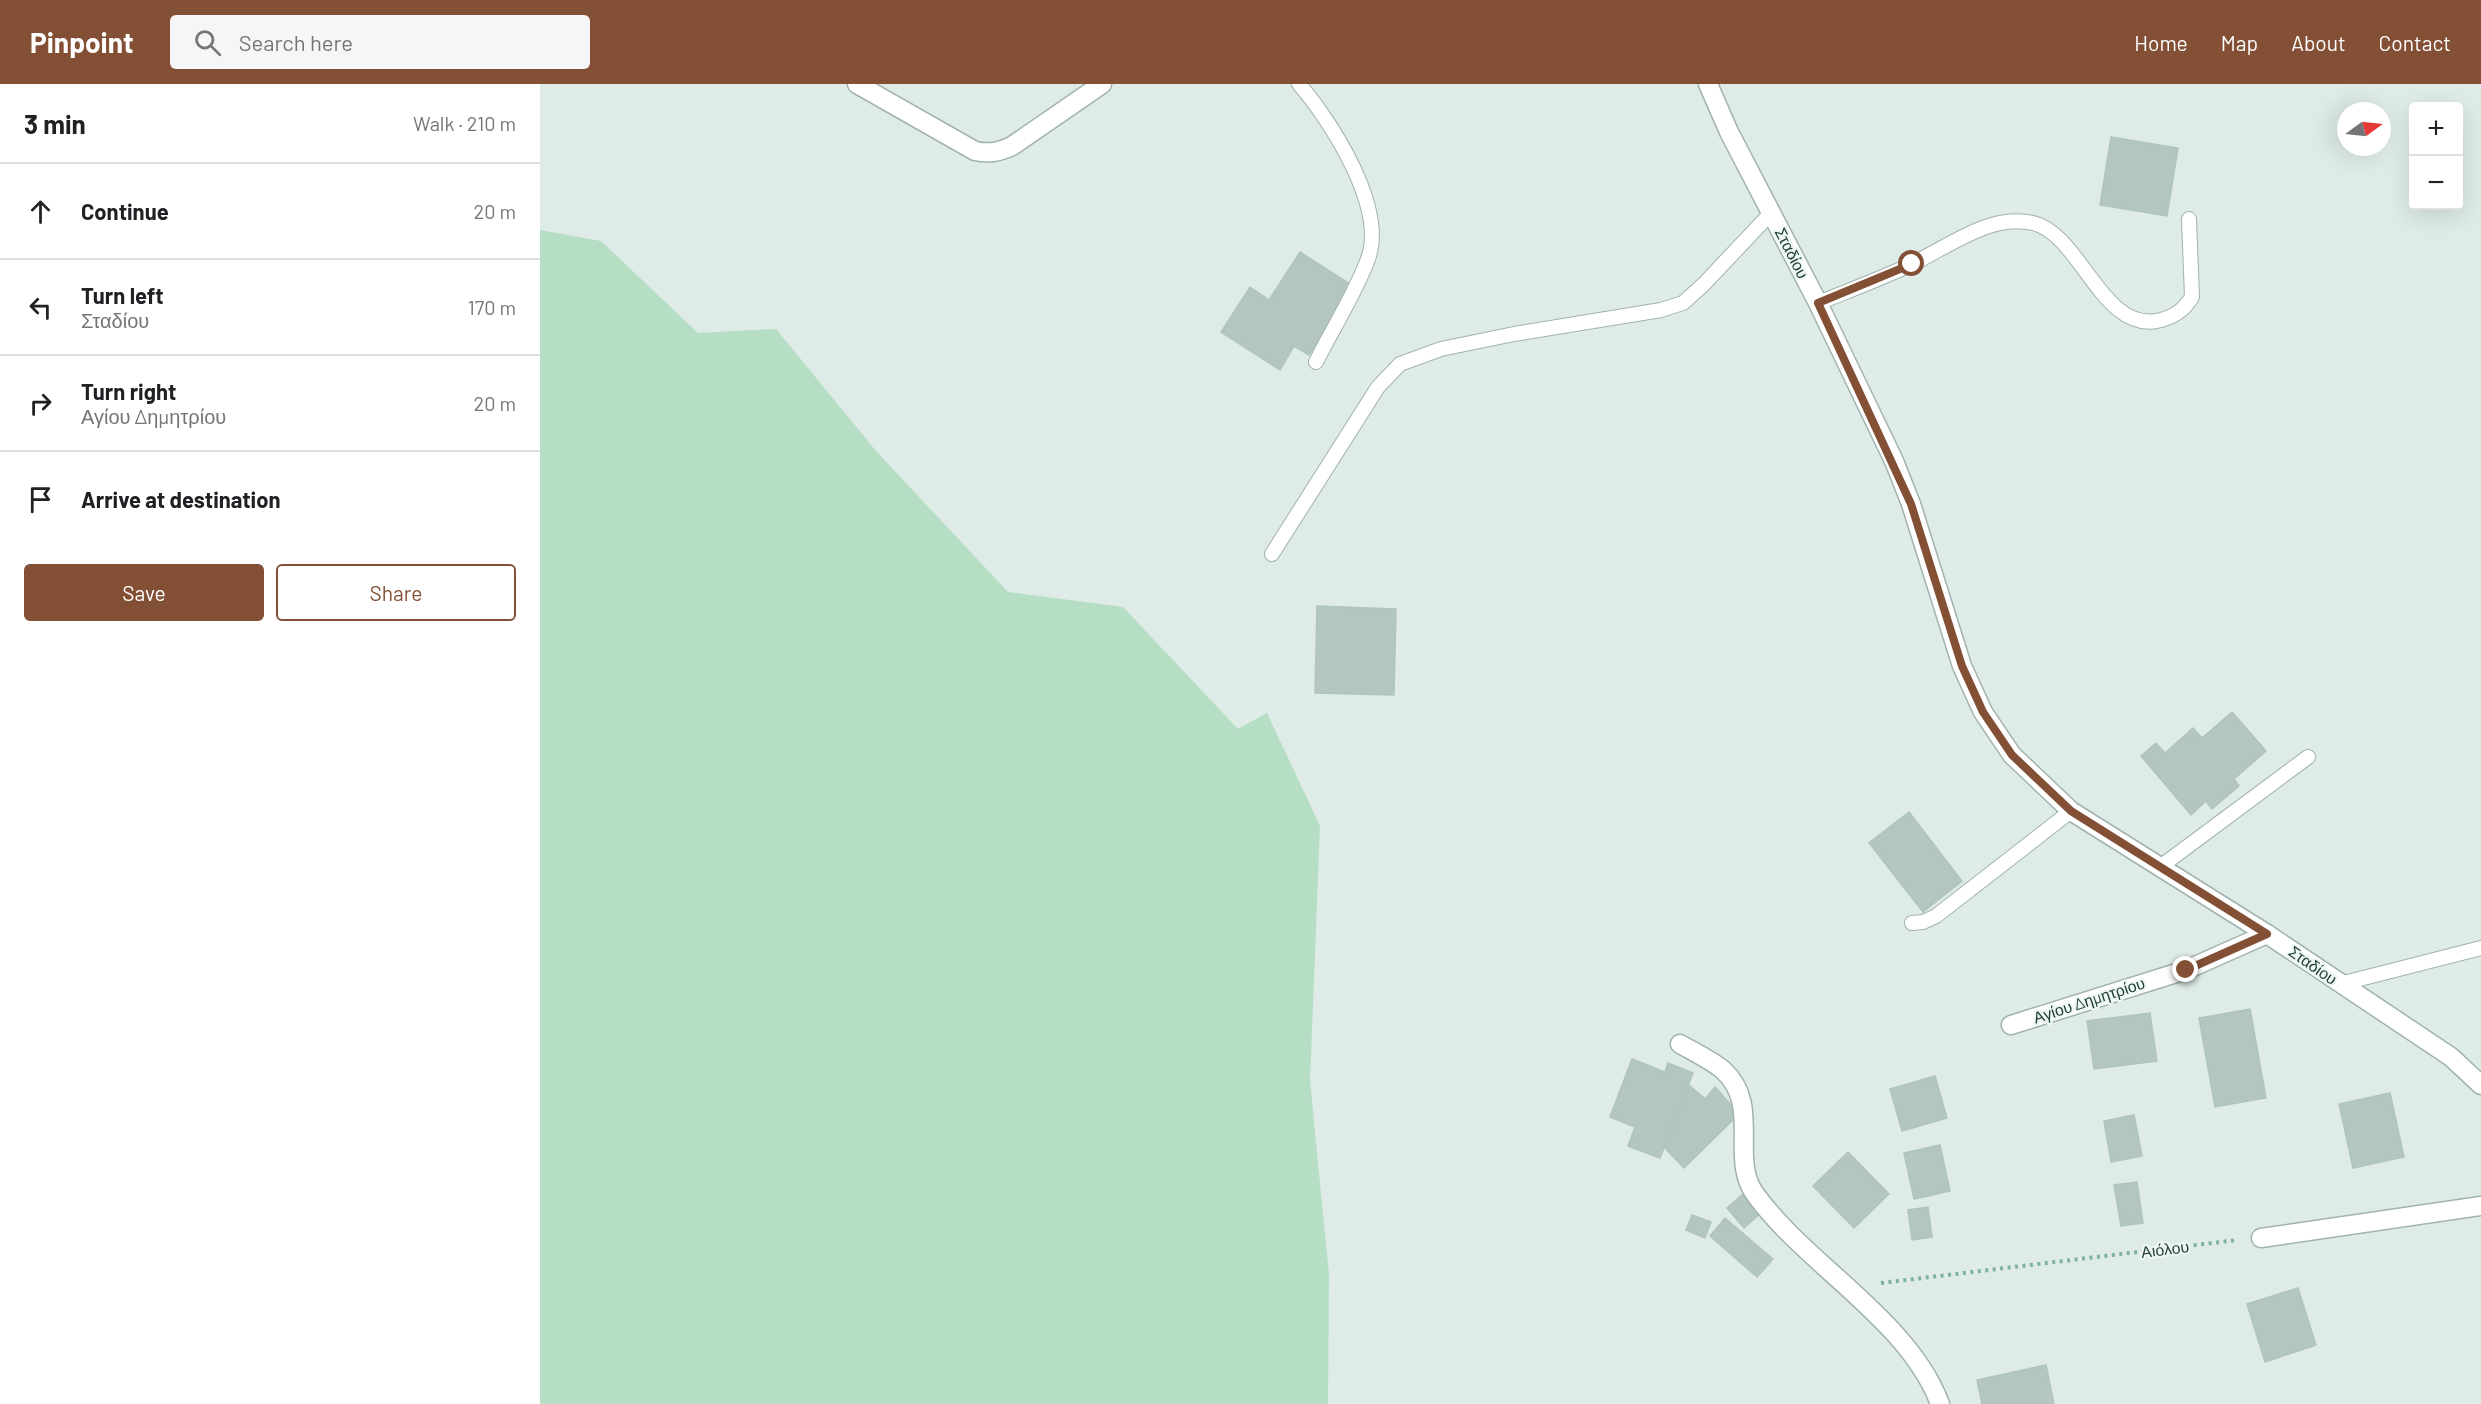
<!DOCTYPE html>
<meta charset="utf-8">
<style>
:root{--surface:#fff;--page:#f6f6f6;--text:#202124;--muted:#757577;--line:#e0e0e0;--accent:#835036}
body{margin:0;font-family:Barlow,sans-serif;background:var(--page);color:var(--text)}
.controls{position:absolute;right:18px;top:18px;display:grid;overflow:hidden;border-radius:6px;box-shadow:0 6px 24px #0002}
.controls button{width:54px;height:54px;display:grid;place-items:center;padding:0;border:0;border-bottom:2px solid var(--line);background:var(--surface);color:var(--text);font:30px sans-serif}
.compass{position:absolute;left:1797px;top:18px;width:54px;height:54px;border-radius:50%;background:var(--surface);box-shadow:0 6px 24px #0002;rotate:75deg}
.stop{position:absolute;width:18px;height:18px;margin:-14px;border:4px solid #835036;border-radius:50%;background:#fff}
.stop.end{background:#835036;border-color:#fff;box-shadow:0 2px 6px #0008}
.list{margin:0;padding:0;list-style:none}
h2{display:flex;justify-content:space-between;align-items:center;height:78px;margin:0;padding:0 24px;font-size:26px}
h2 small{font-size:20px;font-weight:400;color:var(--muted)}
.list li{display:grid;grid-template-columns:39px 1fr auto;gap:18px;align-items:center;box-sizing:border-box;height:96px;padding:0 24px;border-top:2px solid var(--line)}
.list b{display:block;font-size:22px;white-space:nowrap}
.list p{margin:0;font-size:20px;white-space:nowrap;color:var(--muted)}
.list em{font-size:20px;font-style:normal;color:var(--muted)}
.actions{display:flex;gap:12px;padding:18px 24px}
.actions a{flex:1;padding:14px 0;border:2px solid var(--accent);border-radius:6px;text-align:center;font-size:21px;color:var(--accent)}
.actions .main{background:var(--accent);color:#fff}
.icon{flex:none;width:33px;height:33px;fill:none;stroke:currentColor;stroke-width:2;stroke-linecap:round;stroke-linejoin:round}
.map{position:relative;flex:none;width:1941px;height:1320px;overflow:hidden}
header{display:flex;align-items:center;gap:36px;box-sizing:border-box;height:84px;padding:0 30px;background:var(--accent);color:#fff}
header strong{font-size:28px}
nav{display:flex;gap:33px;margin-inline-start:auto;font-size:21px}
.search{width:420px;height:54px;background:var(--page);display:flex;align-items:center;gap:15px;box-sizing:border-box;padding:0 21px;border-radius:6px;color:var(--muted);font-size:22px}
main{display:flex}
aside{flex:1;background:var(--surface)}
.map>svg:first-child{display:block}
.green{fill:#b5dec4}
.building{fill:#b3c6c0;stroke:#b0c5be;stroke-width:1.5}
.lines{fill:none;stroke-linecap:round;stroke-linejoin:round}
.service-casing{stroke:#a1b3ae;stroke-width:16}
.minor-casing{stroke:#a1b3ae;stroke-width:21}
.path{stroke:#7cb1a6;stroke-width:4;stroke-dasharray:3 4.5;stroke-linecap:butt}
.service{stroke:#fff;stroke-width:14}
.minor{stroke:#fff;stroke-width:18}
.route{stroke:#835036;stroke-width:8}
.labels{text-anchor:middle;stroke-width:4.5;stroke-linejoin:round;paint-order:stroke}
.street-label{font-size:16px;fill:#1e3c37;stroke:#eef7f4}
</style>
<header>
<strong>Pinpoint</strong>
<div class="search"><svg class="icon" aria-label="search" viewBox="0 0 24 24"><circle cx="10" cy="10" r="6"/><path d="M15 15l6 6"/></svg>Search here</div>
<nav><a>Home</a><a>Map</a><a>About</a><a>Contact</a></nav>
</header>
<main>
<aside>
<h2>3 min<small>Walk · 210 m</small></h2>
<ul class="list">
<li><svg class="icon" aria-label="ahead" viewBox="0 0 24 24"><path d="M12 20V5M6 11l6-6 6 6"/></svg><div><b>Continue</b></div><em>20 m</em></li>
<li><svg class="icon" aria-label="left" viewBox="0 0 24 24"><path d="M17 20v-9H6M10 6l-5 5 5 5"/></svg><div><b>Turn left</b><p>Σταδίου</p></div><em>170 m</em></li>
<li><svg class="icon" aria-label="right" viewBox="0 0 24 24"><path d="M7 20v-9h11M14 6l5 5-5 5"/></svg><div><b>Turn right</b><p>Αγίου Δημητρίου</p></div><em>20 m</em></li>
<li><svg class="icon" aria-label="arrive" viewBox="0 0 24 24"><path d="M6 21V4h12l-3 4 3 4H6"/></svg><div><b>Arrive at destination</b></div></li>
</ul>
<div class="actions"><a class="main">Save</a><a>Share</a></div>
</aside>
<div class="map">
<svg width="1941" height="1320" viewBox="0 0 1941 1320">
<rect width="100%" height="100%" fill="#deebe6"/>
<path class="green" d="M0 146 61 157 158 249 236 245 336 367 468 508 583 523 698 645 727 629 780 742 770 997 789 1191 788 1320H0Z"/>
<g class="building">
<path d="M1571 53 1638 64 1627 132 1560 121Z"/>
<path d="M760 168 813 202 769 271 754 262 740 286 681 248 710 203 729 216Z"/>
<path d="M777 522 856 525 854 611 775 609Z"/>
<path d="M1692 628 1726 667 1694 695 1699 702 1672 725 1666 717 1651 731 1601 672 1616 659 1625 669 1653 644 1662 654Z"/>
<path d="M1369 728 1422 797 1383 828 1329 759Z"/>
<path d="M1710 925 1726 1014 1675 1023 1659 934Z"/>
<path d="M1610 929 1617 977 1554 985 1547 937Z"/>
<path d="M1092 975 1125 988 1128 979 1153 989 1120 1074 1088 1062 1095 1043 1070 1033Z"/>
<path d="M1395 992 1407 1034 1362 1047 1350 1005Z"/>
<path d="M1149 1001 1165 1015 1175 1003 1199 1030 1144 1084 1125 1064Z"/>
<path d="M1850 1009 1864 1073 1813 1084 1799 1020Z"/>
<path d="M1594 1031 1602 1072 1571 1078 1564 1037Z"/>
<path d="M1400 1061 1410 1107 1374 1115 1364 1069Z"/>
<path d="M1308 1068 1349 1110 1314 1144 1273 1102Z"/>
<path d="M1597 1098 1603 1139 1581 1142 1574 1101Z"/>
<path d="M1205 1108 1223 1127 1204 1144 1187 1124Z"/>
<path d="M1388 1123 1392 1153 1372 1156 1368 1126Z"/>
<path d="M1152 1131 1171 1138 1165 1154 1146 1146Z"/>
<path d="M1185 1134 1233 1175 1217 1193 1170 1152Z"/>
<path d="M1758 1204 1776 1261 1725 1278 1707 1220Z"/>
<path d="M1506 1281 1514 1320H1442L1437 1296Z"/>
</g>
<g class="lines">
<defs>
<g id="service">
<path d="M759 0C791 37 847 124 828 175 815 210 793 244 776 278"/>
<path d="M1278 219C1310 206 1343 194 1374 179 1400 166 1425 149 1452 141 1465 137 1480 136 1493 139 1541 150 1563 252 1621 236 1635 232 1644 226 1652 213L1649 135"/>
<path d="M732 470 838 303 860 280 901 265 974 250 1121 226 1143 219 1164 200 1231 129"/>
<path d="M1620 783 1768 673"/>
<path d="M1372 839 1383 838 1396 832 1531 727"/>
<path d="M1800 900 1941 864"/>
</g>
<g id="minor">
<path d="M317 0 435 67C450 70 459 68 472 62L562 0"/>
<path d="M1168 0 1189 48 1278 219 1354 377 1371 420 1422 582 1443 628 1472 671 1531 727 1727 850 1911 973 1941 1001"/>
<path d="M1471 941 1646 886 1727 850"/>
<path d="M1140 960C1154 968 1171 976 1183 986 1222 1021 1189 1074 1215 1110 1266 1181 1369 1236 1400 1320"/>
<path d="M1721 1154 1941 1122"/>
</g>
</defs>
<use href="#service" class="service-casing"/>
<use href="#minor" class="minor-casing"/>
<path class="path" d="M1341 1199 1697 1156"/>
<use href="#service" class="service"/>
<use href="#minor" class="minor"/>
</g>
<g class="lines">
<path class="route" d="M1372 180 1278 219 1371 420 1422 582 1443 628 1472 671 1531 727 1727 850 1646 886"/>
</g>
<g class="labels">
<g class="street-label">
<text transform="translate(1252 169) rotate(63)" y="6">Σταδίου</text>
<text transform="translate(1773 881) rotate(35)" y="6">Σταδίου</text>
<text transform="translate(1549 916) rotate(-18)" y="6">Αγίου Δημητρίου</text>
<text transform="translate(1625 1165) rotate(-7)" y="6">Αιόλου</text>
</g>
</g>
</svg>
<div class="controls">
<button>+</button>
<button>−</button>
</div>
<svg class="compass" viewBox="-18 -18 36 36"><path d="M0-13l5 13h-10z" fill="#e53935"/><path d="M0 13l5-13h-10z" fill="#757577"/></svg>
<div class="stop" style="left:1372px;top:180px"></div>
<div class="stop end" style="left:1646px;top:886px"></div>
</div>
</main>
